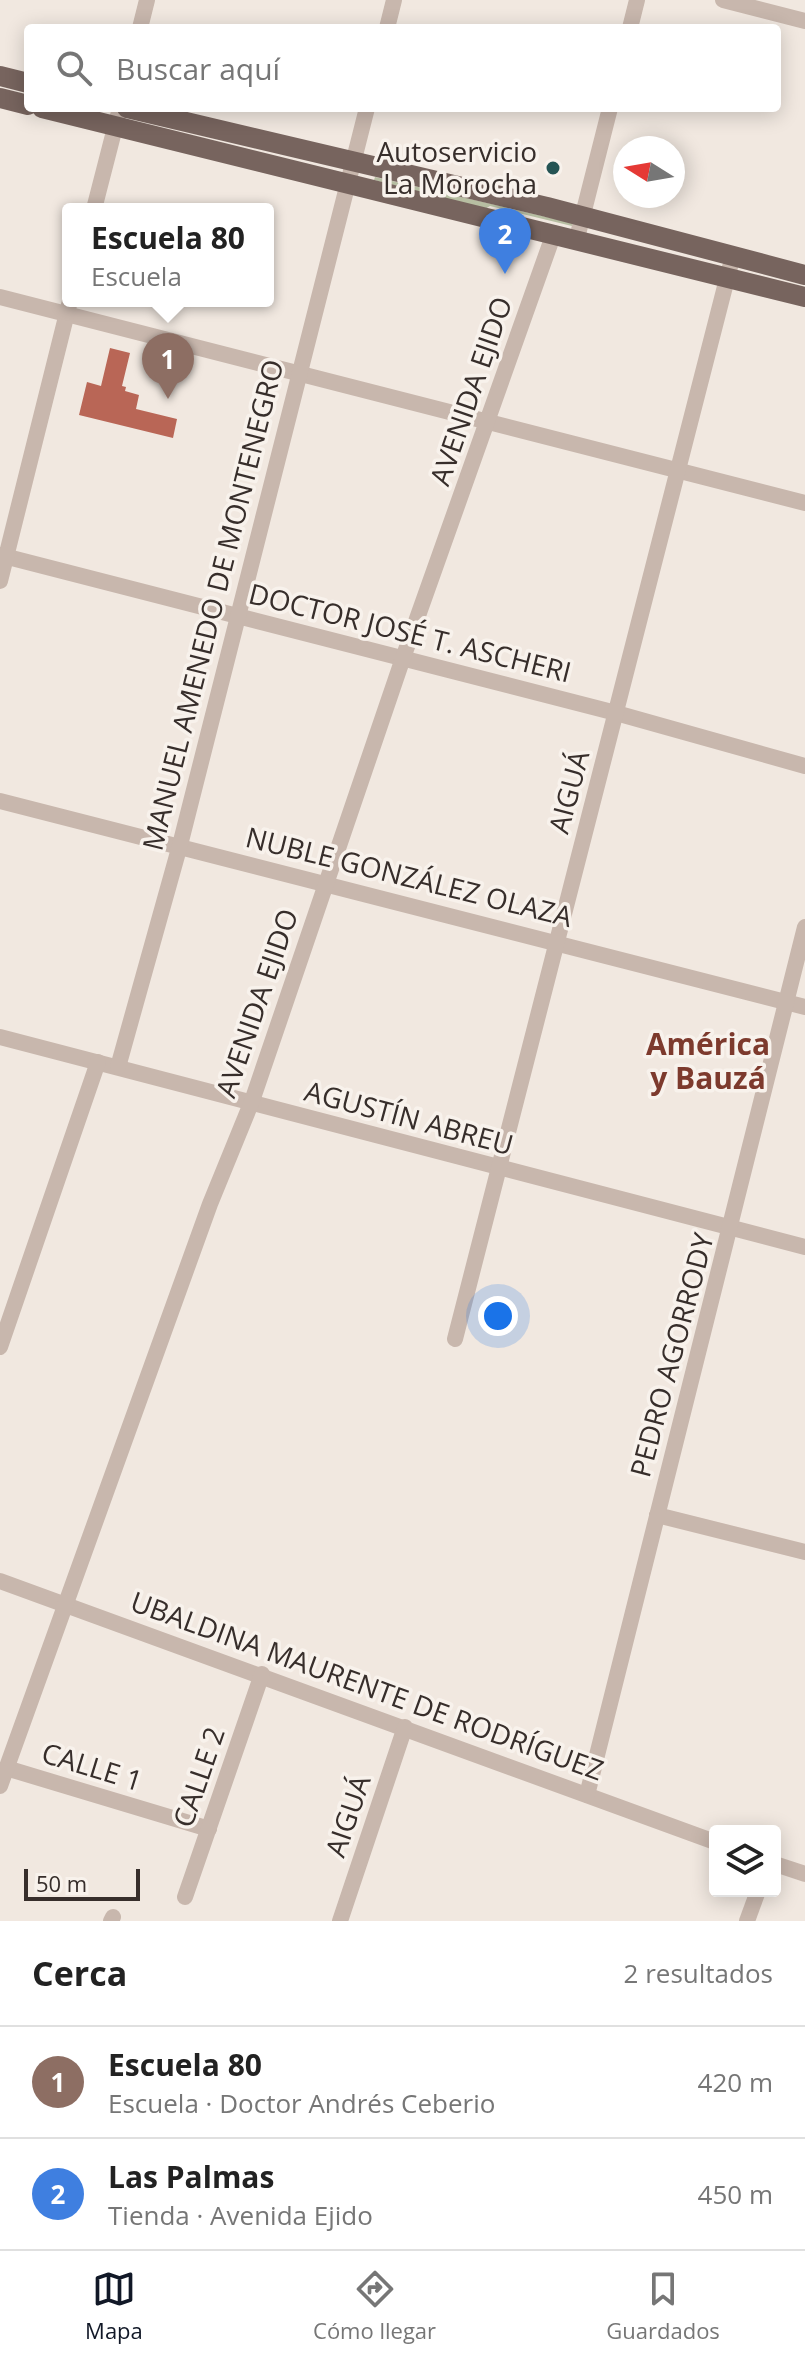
<!DOCTYPE html>
<html lang="es">
<meta charset="utf-8">
<style>
:root{--surface:#fff;--page:#f6f6f6;--text:#222;--muted:#767676;--line:#e0e0e0;--accent:#111827}
body{margin:0;font-family:"Open Sans",sans-serif;background:var(--page);color:var(--text)}
.controls{position:absolute;right:24px;bottom:24px;display:grid;overflow:hidden;border-radius:8px;box-shadow:0 4px 20px #0003}
.controls button{width:72px;height:72px;display:grid;place-items:center;padding:0;border:0;border-bottom:2px solid var(--line);background:var(--surface);color:var(--text);font:40px sans-serif}
.compass{position:absolute;left:613px;top:136px;width:72px;height:72px;border-radius:50%;background:var(--surface);box-shadow:0 4px 20px #0003;rotate:281deg}
.scale{position:absolute;left:24px;bottom:20px;width:116px;box-sizing:border-box;padding-left:8px;border:4px solid #372e2b;border-top:0;font-size:22px;line-height:28px;white-space:nowrap;color:#372e2b;-webkit-text-stroke:6px #f8f2ec;paint-order:stroke}
.you{position:absolute;left:498px;top:1316px;width:28px;height:28px;margin:-20px;border:6px solid #fff;border-radius:50%;background:#1a73e8;box-shadow:0 0 0 12px #1a73e833}
.badge{display:grid;place-items:center;width:52px;height:52px;border-radius:50%;background:var(--accent);color:#fff;font-size:26px;font-weight:700}
.pin{position:absolute;translate:-50% -66px;filter:drop-shadow(0 2px 4px #0008)}
.pin::after{content:'';position:absolute;top:42px;width:28px;height:24px;background:inherit;clip-path:polygon(0 0,100% 0,50% 100%)}
.popup{position:absolute;left:62px;top:203px;width:212px;height:104px;box-sizing:border-box;display:grid;place-content:center;border-radius:8px;background:var(--surface);filter:drop-shadow(0 2px 6px #0005);font-size:26px;white-space:nowrap;color:var(--muted)}
.popup b{font-size:30px;color:var(--text)}
.popup::after{content:'';position:absolute;left:50%;top:100%;margin-left:-16px;border:16px solid transparent;border-top-color:var(--surface)}
.list{margin:0;padding:0;list-style:none}
h2{display:flex;justify-content:space-between;align-items:center;height:104px;margin:0;padding:0 32px;font-size:34px}
h2 small{font-size:26px;font-weight:400;color:var(--muted)}
.list li{display:grid;grid-template-columns:52px 1fr auto;gap:24px;align-items:center;box-sizing:border-box;height:112px;padding:0 32px;border-top:2px solid var(--line)}
.list b{display:block;font-size:30px;white-space:nowrap}
.list p{margin:0;font-size:26px;white-space:nowrap;color:var(--muted)}
.list em{font-size:26px;font-style:normal;color:var(--muted)}
.icon{flex:none;width:44px;height:44px;fill:none;stroke:currentColor;stroke-width:2;stroke-linecap:round;stroke-linejoin:round}
.map{position:relative;flex:none;width:805px;height:1921px;overflow:hidden}
.search{position:absolute;background:var(--surface);box-shadow:0 4px 20px #0003;left:24px;right:24px;top:24px;height:88px;display:flex;align-items:center;gap:20px;box-sizing:border-box;padding:0 28px;border-radius:8px;color:var(--muted);font-size:30px}
.sheet{height:328px;background:var(--surface)}
nav{display:flex;justify-content:space-around;align-items:center;box-sizing:border-box;height:112px;border-top:2px solid var(--line);background:var(--surface);font-size:22px;color:var(--muted)}
nav a{display:grid;justify-items:center;gap:4px}
nav .on{color:var(--accent)}
.map>svg:first-child{display:block}
.green{fill:#b7bea2}
.building{fill:#b96656}
.lines{fill:none;stroke-linecap:round;stroke-linejoin:round}
.minor{stroke:#c8b7ad;stroke-width:16}
.major{stroke:#77645e;stroke-width:20}
.poi-dot{fill:#255454;stroke:#f8f2ec;stroke-width:3}
.labels{text-anchor:middle;stroke-width:7;stroke-linejoin:round;paint-order:stroke}
.poi-label{font-size:28px;fill:#372e2b;stroke:#f8f2ec;text-anchor:end}
.street-label{font-size:28px;fill:#372e2b;stroke:#f8f2ec}
.neighbourhood-label{font-size:30px;font-weight:bold;fill:#7d3a2d;stroke:#f8f2ec}
</style>
<div class="map">
<svg width="805" height="1921" viewBox="0 0 805 1921">
<rect width="100%" height="100%" fill="#f1e8e0"/>
<path class="green" d="M375 177 573 223 572 226 490 206 485 209 374 180Z"/>
<path class="building" d="M110 348 130 353 122 386 126 387 125 391 139 395 136 409 177 419 173 438 79 415 87 382 101 386Z"/>
<g class="lines">
<g class="minor">
<path d="M723 0 805 21"/>
<path d="M140 28 147 0"/>
<path d="M387 28 394 0"/>
<path d="M630 28 637 0"/>
<path d="M94 209 120 108"/>
<path d="M577 238 610 108"/>
<path d="M0 297 805 503"/>
<path d="M0 555 616 713 805 766"/>
<path d="M0 581 70 301"/>
<path d="M0 801 805 1007"/>
<path d="M0 1037 805 1247"/>
<path d="M118 1067 180 845 367 108"/>
<path d="M455 1339 730 267"/>
<path d="M0 1347 98 1062"/>
<path d="M657 1515 805 1552"/>
<path d="M0 1581 715 1842"/>
<path d="M6 1768 209 1829"/>
<path d="M0 1786 210 1204 252 1101 403 658 554 233"/>
<path d="M587 1795 805 927"/>
<path d="M775 1864 805 1874"/>
<path d="M185 1897 262 1674"/>
<path d="M111 1921 113 1917"/>
<path d="M340 1921 405 1727"/>
<path d="M747 1921 758 1891"/>
</g>
<g class="major">
<path d="M0 76 28 83"/>
<path d="M0 98 28 105"/>
<path d="M42 108 805 297"/>
<path d="M127 108 547 207 805 275"/>
</g>
</g>
<circle class="poi-dot" cx="553" cy="168" r="8"/>
<g class="labels">
<g class="poi-label">
<text x="537" y="162">Autoservicio<tspan x="537" dy="32">La Morocha</tspan></text>
</g>
<g class="street-label">
<text transform="translate(471 391) rotate(-71)" y="10">AVENIDA EJIDO</text>
<text transform="translate(213 605) rotate(-76)" y="10">MANUEL AMENEDO DE MONTENEGRO</text>
<text transform="translate(410 633) rotate(14)" y="10">DOCTOR JOSÉ T. ASCHERI</text>
<text transform="translate(569 792) rotate(-75)" y="10">AIGUÁ</text>
<text transform="translate(409 877) rotate(14)" y="10">NUBLE GONZÁLEZ OLAZA</text>
<text transform="translate(257 1003) rotate(-71)" y="10">AVENIDA EJIDO</text>
<text transform="translate(409 1118) rotate(15)" y="10">AGUSTÍN ABREU</text>
<text transform="translate(672 1355) rotate(-75)" y="10">PEDRO AGORRODY</text>
<text transform="translate(367 1686) rotate(20)" y="10">UBALDINA MAURENTE DE RODRÍGUEZ</text>
<text transform="translate(92 1767) rotate(17)" y="10">CALLE 1</text>
<text transform="translate(199 1777) rotate(-71)" y="10">CALLE 2</text>
<text transform="translate(348 1816) rotate(-71)" y="10">AIGUÁ</text>
</g>
<g class="neighbourhood-label">
<text x="708" y="1055">América<tspan x="708" dy="34">y Bauzá</tspan></text>
</g>
</g>
</svg>
<div class="controls">
<button><svg class="icon" aria-label="layers" viewBox="0 0 24 24"><path d="M12 4l9 5-9 5-9-5zM3 14l9 5 9-5"/></svg></button>
</div>
<svg class="compass" viewBox="-18 -18 36 36"><path d="M0-13l5 13h-10z" fill="#e53935"/><path d="M0 13l5-13h-10z" fill="#767676"/></svg>
<div class="scale">50 m</div>
<div class="you"></div>
<div class="pin badge" style="left:168px;top:399px;background:#8d6e63">1</div>
<div class="popup"><b>Escuela 80</b>Escuela</div>
<div class="pin badge" style="left:505px;top:274px;background:#3f7fe0">2</div>
<div class="search"><svg class="icon" aria-label="search" viewBox="0 0 24 24"><circle cx="10" cy="10" r="6"/><path d="M15 15l6 6"/></svg>Buscar aquí</div>
</div>
<section class="sheet">
<h2>Cerca<small>2 resultados</small></h2>
<ul class="list">
<li><span class="badge" style="background:#8d6e63">1</span><div><b>Escuela 80</b><p>Escuela · Doctor Andrés Ceberio</p></div><em>420 m</em></li>
<li><span class="badge" style="background:#3f7fe0">2</span><div><b>Las Palmas</b><p>Tienda · Avenida Ejido</p></div><em>450 m</em></li>
</ul>
</section>
<nav>
<a class="on"><svg class="icon" aria-label="map" viewBox="0 0 24 24"><path d="M3 6l6-2 6 2 6-2v14l-6 2-6-2-6 2zM9 4v14M15 6v14"/></svg>Mapa</a>
<a><svg class="icon" aria-label="directions" viewBox="0 0 24 24"><path d="M12 3l9 9-9 9-9-9zM9 14v-3h6M13 9l2 2-2 2"/></svg>Cómo llegar</a>
<a><svg class="icon" aria-label="saved" viewBox="0 0 24 24"><path d="M7 4h10v16l-5-4-5 4z"/></svg>Guardados</a>
</nav>
